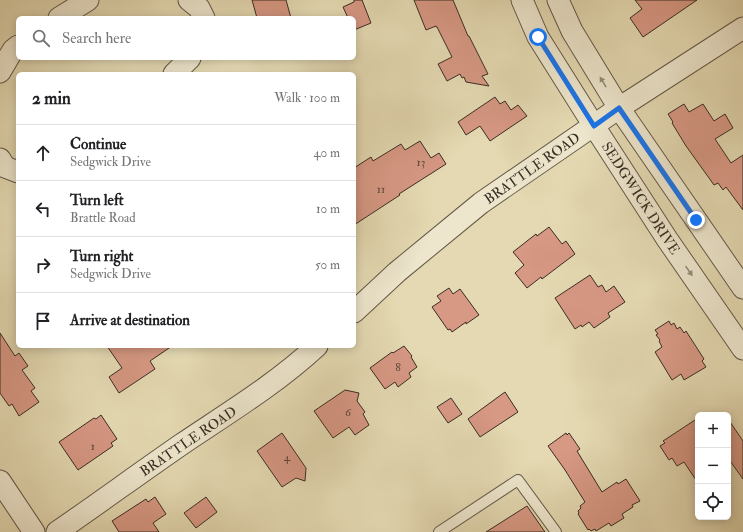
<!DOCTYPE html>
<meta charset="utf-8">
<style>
:root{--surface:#fff;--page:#f2f2f2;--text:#202124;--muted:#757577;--line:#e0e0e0}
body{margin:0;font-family:"IM FELL Double Pica",serif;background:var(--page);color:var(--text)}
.controls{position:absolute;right:12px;bottom:12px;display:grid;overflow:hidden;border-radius:6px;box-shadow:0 2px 10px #0003}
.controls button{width:36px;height:36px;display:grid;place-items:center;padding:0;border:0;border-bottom:1px solid var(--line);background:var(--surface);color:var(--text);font:20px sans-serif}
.stop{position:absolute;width:12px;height:12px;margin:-9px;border:3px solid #1a73e8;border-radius:50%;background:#fff}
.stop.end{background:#1a73e8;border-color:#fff;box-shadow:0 1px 4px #0008}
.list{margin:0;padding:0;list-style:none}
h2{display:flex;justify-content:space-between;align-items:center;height:52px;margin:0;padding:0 16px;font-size:17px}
h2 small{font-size:13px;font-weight:400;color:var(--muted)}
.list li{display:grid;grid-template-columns:26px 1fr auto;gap:12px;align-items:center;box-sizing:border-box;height:56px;padding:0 16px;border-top:1px solid var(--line)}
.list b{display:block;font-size:15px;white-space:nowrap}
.list p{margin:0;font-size:13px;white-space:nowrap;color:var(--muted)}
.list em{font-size:13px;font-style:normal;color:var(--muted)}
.icon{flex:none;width:22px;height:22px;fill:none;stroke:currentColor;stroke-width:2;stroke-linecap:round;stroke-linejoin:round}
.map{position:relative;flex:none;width:743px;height:532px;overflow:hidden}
.search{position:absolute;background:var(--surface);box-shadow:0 2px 10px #0003;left:16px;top:16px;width:340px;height:44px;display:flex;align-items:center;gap:10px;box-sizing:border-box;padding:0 14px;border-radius:6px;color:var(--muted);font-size:15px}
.panel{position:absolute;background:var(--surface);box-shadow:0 2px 10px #0003;left:16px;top:72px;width:340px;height:276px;border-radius:6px}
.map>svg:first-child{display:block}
.building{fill:#d79884;stroke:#3a2d23}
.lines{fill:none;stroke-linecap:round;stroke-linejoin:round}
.lane-casing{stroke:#645847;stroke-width:12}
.street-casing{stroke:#645847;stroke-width:23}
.lane{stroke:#ede6cd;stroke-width:10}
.street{stroke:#ede6cd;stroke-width:21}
.oneway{fill:#948a78}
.route{stroke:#1a73e8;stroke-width:5}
.labels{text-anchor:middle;stroke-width:3;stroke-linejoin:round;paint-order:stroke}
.number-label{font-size:12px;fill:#61483b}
.street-label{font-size:14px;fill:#3a2d23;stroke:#ede6cd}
</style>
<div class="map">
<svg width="743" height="532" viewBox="0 0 743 532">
<rect width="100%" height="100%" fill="#e4d9b2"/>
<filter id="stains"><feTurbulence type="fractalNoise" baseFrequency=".005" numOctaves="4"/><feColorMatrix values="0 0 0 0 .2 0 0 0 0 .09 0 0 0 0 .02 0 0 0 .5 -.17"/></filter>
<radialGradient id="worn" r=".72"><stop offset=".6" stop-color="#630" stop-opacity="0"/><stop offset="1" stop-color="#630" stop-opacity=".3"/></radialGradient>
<g class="building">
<path d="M252 0H286L291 18H257Z"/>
<path d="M354 0H362L371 23 354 30V18H348L343 7 354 2Z"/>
<path d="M414 0H453L468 36H469L488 74 482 76 489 86 466 82 464 77 462 78 460 74 447 81 438 64 452 57 437 27H436V26L426 30Z"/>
<path d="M635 0H697L643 37 630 18 642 9Z"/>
<path d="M495 97 500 104 505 101 511 110 518 105 527 116 490 141 480 126 466 135 458 122Z"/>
<path d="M684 104 689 112 703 104 714 121 725 114 733 128 715 139 731 163 743 155V210L726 187 723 190 718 183 714 185 686 146 672 123 673 122 668 114Z"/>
<path d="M420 141 431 158 439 153 446 164 399 194 400 195 354 225V168L371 157 373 161 401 144 405 150Z"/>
<path d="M549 227 562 244 566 241 575 254 542 279 541 277 527 288 515 273 524 265 513 252 536 234 537 236Z"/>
<path d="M590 275 598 287 602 285 606 292 614 286 625 302 608 313 610 317 594 328 589 322 582 327 581 325 575 329 555 298Z"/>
<path d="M449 288 453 294 460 289 479 315 466 324V322L452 332 450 329 448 330 432 307 441 301 437 296Z"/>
<path d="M669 321 671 325 674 323 677 329 680 327 684 333 686 331 704 359 702 361 706 367 684 380 681 374 672 380 655 352 662 347 659 341 660 340 656 335 658 334 655 330Z"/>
<path d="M0 333 15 356 19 353 28 366 22 370 35 388 31 391 39 402 19 416 12 404 9 406 0 393Z"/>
<path d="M107 346H172L150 361 155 369 119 393 109 377 122 368Z"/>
<path d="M404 346 412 356 411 357 417 367 409 373 411 377 398 387 395 382 385 389 370 368 392 352 393 353Z"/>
<path d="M345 390 359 393 357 401 365 412 363 414 369 425 355 435 349 427 333 438 314 411Z"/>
<path d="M505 392 518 412 480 437 468 419Z"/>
<path d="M451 398 462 414 448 423 437 407Z"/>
<path d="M101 415 117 439 111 443 113 446 78 470 59 442 94 418 96 419Z"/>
<path d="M698 418V483L684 462 677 466 672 458 669 460 660 446 665 443 663 441Z"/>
<path d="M728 419 743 441V479L728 458Z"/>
<path d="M282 433 306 468 305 481 296 478 282 487 257 451Z"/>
<path d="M566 433 567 435 569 433 580 449 577 451 602 492 617 482 618 484 626 479 640 501 632 505 633 507 622 514 624 518 611 526 609 523 596 531 595 529 591 531 589 529 588 530 578 514 579 513 578 511 581 508 580 506 585 502 565 470 548 446Z"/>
<path d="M155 497 166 514 153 523 159 532H119L112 521 146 499 148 502Z"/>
<path d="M206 497 217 512 196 528 184 513Z"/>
<path d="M527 506 545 532H486Z"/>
</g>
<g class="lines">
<defs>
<path id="lane" d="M439 532 518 480 556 532"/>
<g id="street">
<path d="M189 0 199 8 204 18"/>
<path d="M522 0 538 37 594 126 667 239 743 349"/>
<path d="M558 0 572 31 619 108 743 288"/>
<path d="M59 18 88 0"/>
<path d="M0 72 13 50 18 46"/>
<path d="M174 74 190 58"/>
<path d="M0 159 5 167 18 172"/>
<path d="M354 312 397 272 481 203 619 108 743 28"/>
<path d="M0 481 34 532"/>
<path d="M57 532C99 503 140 473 182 444 228 413 276 384 317 346"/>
</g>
</defs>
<use href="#lane" class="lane-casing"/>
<use href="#street" class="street-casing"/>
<use href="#lane" class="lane"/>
<use href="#street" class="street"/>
</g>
<defs><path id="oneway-solid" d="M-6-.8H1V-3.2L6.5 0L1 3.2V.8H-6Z"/></defs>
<g class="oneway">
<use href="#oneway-solid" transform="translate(603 82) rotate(-121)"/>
<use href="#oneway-solid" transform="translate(689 271) rotate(55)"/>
</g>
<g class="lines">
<path class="route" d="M538 37 594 126 619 108 696 220"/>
</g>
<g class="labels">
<g class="number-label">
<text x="421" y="166">13</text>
<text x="381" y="193">11</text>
<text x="398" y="371">8</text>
<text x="348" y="416">6</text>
<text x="93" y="450">1</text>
<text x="287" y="461">4</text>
</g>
<g class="street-label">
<text transform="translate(532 168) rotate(-35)" y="5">BRATTLE ROAD</text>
<text transform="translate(641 198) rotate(57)" y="5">SEDGWICK DRIVE</text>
<text transform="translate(188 441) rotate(-34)" y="5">BRATTLE ROAD</text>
</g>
</g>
<rect width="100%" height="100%" filter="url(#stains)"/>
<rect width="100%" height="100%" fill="url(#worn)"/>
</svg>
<div class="controls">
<button>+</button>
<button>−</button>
<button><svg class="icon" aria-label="locate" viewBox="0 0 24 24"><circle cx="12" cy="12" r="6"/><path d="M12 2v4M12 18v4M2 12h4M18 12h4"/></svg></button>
</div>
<div class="stop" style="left:538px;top:37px"></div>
<div class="stop end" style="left:696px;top:220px"></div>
<div class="search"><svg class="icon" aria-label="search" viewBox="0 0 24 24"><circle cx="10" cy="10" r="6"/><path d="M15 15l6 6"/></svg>Search here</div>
<section class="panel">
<h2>2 min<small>Walk · 100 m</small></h2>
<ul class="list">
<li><svg class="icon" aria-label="ahead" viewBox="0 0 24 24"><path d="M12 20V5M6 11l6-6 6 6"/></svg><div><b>Continue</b><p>Sedgwick Drive</p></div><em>40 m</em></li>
<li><svg class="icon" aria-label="left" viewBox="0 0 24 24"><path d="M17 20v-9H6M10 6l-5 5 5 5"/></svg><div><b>Turn left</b><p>Brattle Road</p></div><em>10 m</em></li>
<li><svg class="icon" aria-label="right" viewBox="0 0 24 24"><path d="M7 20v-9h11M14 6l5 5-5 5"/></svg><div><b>Turn right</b><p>Sedgwick Drive</p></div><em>50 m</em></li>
<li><svg class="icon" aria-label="arrive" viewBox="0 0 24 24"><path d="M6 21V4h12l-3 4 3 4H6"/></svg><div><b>Arrive at destination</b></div></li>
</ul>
</section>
</div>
